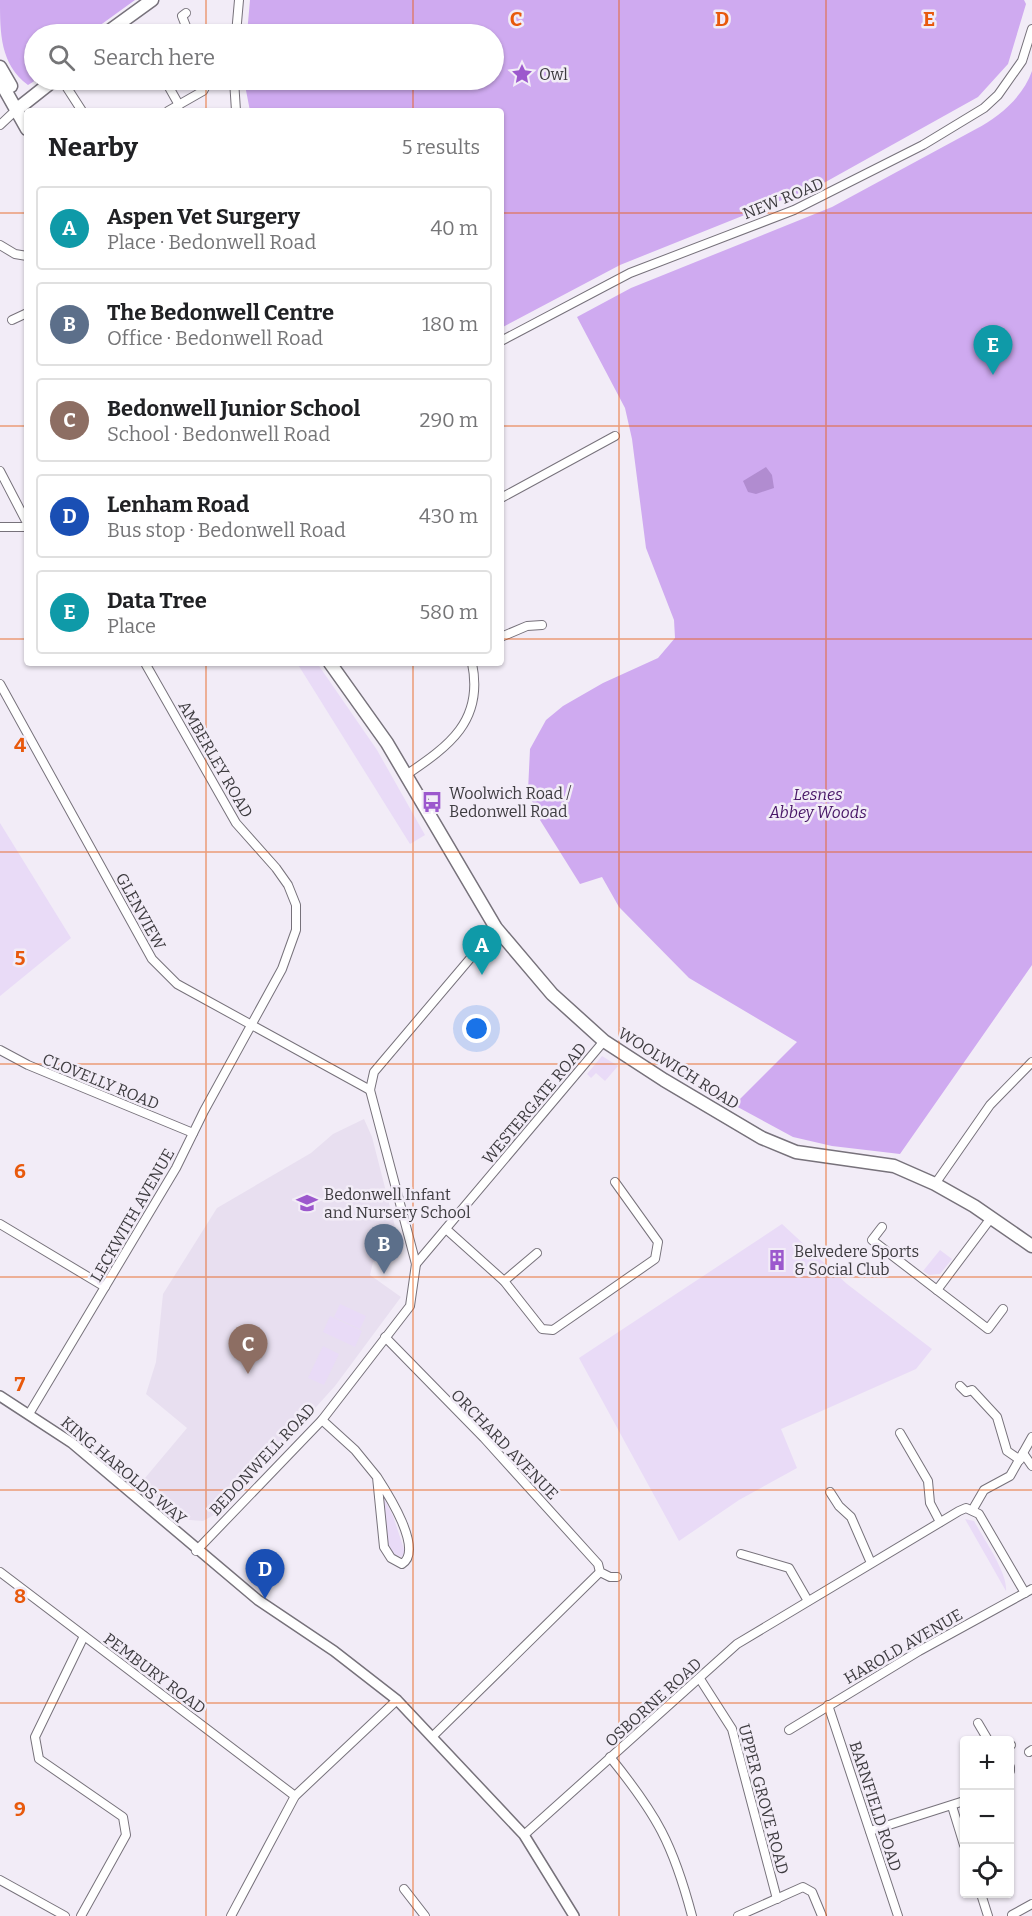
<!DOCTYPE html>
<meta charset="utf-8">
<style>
:root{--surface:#fff;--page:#f6f6f6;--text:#202124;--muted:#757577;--line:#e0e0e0;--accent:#9c58cd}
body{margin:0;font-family:Bitter,serif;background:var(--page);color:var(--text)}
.controls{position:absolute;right:18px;bottom:18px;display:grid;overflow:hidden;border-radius:6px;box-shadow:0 2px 4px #0004}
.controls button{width:54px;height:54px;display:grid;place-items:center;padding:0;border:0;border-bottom:2px solid var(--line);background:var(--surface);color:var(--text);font:30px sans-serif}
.you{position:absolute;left:477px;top:1029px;width:21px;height:21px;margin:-15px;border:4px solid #fff;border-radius:50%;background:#1a73e8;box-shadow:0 0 0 9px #1a73e833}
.badge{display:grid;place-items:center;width:39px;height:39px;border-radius:50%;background:var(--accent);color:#fff;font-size:20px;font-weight:700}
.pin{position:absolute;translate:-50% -50px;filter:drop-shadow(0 2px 3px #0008)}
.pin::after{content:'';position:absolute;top:32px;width:21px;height:18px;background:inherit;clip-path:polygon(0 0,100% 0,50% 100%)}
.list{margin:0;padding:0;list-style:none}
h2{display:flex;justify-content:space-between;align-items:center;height:78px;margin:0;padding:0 24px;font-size:26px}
h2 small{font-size:20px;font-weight:400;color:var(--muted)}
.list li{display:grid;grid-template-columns:39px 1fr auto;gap:18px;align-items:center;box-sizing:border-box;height:84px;margin:0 12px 12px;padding:0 12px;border:2px solid var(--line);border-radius:6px}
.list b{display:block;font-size:22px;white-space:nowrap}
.list p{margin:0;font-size:20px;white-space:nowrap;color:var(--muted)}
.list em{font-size:20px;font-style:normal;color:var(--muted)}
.icon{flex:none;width:33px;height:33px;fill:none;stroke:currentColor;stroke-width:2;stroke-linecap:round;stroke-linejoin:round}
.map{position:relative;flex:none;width:1032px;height:1916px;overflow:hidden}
.search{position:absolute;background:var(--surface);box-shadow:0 2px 4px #0004;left:24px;top:24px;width:480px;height:66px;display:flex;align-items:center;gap:15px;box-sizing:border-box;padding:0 21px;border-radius:33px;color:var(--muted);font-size:22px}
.panel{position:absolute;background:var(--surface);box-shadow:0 2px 4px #0004;left:24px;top:108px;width:480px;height:558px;border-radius:6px}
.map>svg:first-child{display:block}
.built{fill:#e8dff0}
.green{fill:#e9dbf7}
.forest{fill:#cfaaf0}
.water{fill:#b18cd0}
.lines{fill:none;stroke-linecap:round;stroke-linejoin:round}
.minor-casing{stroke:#77727b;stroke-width:10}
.tertiary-casing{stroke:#77727b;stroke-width:12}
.primary-casing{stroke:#77727b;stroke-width:15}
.minor{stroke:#fff;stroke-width:8}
.tertiary{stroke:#fff;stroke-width:9}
.primary{stroke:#fff;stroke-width:12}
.grid{fill:none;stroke:#e8590c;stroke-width:1.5;stroke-opacity:0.55}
.labels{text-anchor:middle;stroke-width:5;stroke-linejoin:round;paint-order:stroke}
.poi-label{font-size:16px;fill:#3e3c40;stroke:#f2ecf7;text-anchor:start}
.street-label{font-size:16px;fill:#3e3c40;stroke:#f2ecf7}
.park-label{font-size:16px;font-style:italic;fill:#481767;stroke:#f2ecf7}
.grid-label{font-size:20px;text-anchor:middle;font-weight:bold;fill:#e8590c;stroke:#f2ecf7;stroke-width:5;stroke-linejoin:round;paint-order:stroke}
</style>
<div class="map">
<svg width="1032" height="1916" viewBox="0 0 1032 1916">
<rect width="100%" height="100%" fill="#f2ecf7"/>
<path class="built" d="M364 1119 372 1137 402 1254 373 1262 370 1275 401 1297 335 1386 223 1510 203 1521 190 1520 176 1514 140 1484 187 1428 146 1394 156 1362 163 1294 217 1208 311 1153 333 1134Z"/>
<g class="green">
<path d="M297 663H317L377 750 425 835 410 844Z"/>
<path d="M0 823 71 938 0 996Z"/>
<path d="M602 1056 618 1066 605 1081 596 1073 591 1078 587 1074Z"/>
<path d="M782 1224 847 1284 932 1349 916 1369 781 1429 797 1468 739 1500 679 1541 579 1358Z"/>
<path d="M940 1250 952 1259 940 1274 929 1275 923 1271Z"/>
<path d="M340 1304 366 1316 360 1329 334 1317Z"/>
<path d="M330 1316 362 1331 355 1347 323 1332Z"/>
<path d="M323 1346 339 1354 324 1385 308 1378Z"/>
<path d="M382 1494 393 1516 405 1552 402 1557 393 1554 386 1543Z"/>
<path d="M965 1519 974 1521C983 1538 1008 1573 1006 1591Z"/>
</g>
<g class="forest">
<path d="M0 0H135L88 34H34L36 80 28 85C0 64 0 33 0 0Z"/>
<path d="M250 0H1024L1026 4 1008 64 978 97 822 184 620 265 501 328V111H250L244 80H494V34H247Z"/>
<path d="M1032 71V965L900 1154 832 1146 793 1137 734 1105 797 1042 689 978 619 907 602 877 580 884 540 820 528 791 530 749 546 720 563 706 603 683 658 658 675 638 674 620 646 548 632 439 625 408 577 317 631 288 832 207 976 129C999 117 1023 97 1032 71Z"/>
</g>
<path class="water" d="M766 467 772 475 774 488 756 494 748 492 743 481Z"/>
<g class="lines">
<defs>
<g id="minor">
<path d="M186 13 182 16 189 34"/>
<path d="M236 34 239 0"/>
<path d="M62 80 82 111"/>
<path d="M165 80 179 105"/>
<path d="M234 80 236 111"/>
<path d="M168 111 203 91 209 80"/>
<path d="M0 125 16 110"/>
<path d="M0 245 15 254 27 256"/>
<path d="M12 320 27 313"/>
<path d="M501 341 630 273 794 210 923 145 984 108 998 95 1022 61 1032 29"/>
<path d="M0 471 27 523"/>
<path d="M501 498 615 436"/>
<path d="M0 527H27"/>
<path d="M501 637 527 626 542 625"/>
<path d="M0 684 152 959 177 984 370 1090"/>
<path d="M406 775C449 746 484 721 472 663"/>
<path d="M0 1050 28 1065 193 1133"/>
<path d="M935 1184 990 1105 1032 1062"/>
<path d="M0 1224 105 1287"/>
<path d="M882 1227 872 1240 937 1290 991 1218"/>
<path d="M446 1229 504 1281 542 1329 553 1330 655 1259 658 1242 615 1182"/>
<path d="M416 1264 604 1041"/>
<path d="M504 1281 537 1253"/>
<path d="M937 1290 988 1329 1003 1309"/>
<path d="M385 1337 484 1438 598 1564 600 1572 610 1577H617"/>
<path d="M960 1386 966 1392 972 1390 997 1417 1007 1451 1020 1460"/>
<path d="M29 1414 176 1168 204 1111 282 969 296 930V905L288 885 276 868 236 823 145 663"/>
<path d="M322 1420 355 1450 377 1477 384 1547 391 1558 402 1564C424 1550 388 1494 377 1477"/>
<path d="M900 1433 928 1481 930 1503 940 1522"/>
<path d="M1023 1453 1032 1466"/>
<path d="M830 1492 839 1506 851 1517 871 1563"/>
<path d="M973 1509 984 1490 1010 1476 1032 1437"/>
<path d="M196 1551 322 1420 410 1306 416 1264 370 1090 374 1072 496 928"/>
<path d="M741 1554 789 1568 808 1601"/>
<path d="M0 1572 295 1796"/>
<path d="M700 1679 732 1729 777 1899"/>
<path d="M828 1705 898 1916"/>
<path d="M978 1723 988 1740"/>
<path d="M789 1730 919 1651 1032 1589"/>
<path d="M433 1736 600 1572"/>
<path d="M1010 1746 1011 1745"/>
<path d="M1029 1752 1032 1750"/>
<path d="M610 1757C657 1815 673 1844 692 1916"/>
<path d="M1010 1767V1771"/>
<path d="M952 1806 964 1845"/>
<path d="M870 1831 964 1801"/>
<path d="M524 1835 737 1644 959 1511 966 1508 979 1514 1025 1593"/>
<path d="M0 1880 65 1916"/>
<path d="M404 1889 425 1916"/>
<path d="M981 1894 988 1916"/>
<path d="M1012 1915 1032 1904"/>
<path d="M81 1916 126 1835 123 1817 39 1759 35 1737 84 1636"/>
<path d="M231 1916 295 1796 397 1700"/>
<path d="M738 1916 803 1887 812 1892 822 1916"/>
</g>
<path id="tertiary" d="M0 1396 72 1443 258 1600 334 1651 397 1700 524 1835 574 1916"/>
<g id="primary">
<path d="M105 34 152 0"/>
<path d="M0 67 11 86"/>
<path d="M0 81 27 129"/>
<path d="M16 110 54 80"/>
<path d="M330 663 387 743 496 928 552 994 604 1041 664 1080 762 1138 796 1152 894 1166 935 1184 974 1206 1032 1246"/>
</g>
</defs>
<use href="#minor" class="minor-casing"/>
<use href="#tertiary" class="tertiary-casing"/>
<use href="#primary" class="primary-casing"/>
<use href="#minor" class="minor"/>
<use href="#tertiary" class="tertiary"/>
<use href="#primary" class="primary"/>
</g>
<path class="grid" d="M206 0V34M413 0V34M619 0V1916M826 0V1916M206 80V111M413 80V111M0 213H27M501 213H1032M0 426H27M501 426H1032M0 639H27M501 639H1032M206 663V1916M413 663V1916M0 852H1032M0 1064H1032M0 1277H1032M0 1490H1032M0 1703H1032"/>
<defs>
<symbol id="sight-bare" viewBox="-9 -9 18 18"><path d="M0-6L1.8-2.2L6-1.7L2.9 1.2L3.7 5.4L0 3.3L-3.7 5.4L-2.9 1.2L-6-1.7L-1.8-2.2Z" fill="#9c58cd" stroke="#f2ecf7" stroke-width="2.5" paint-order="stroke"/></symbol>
<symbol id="bus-bare" viewBox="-9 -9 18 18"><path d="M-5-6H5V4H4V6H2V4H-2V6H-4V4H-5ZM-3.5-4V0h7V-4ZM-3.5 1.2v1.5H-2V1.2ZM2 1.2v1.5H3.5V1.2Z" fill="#9c58cd" stroke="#f2ecf7" stroke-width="2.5" paint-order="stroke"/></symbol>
<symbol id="school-bare" viewBox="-9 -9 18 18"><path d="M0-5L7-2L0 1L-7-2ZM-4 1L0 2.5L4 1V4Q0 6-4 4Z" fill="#9c58cd" stroke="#f2ecf7" stroke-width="2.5" paint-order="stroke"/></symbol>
<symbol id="building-bare" viewBox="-9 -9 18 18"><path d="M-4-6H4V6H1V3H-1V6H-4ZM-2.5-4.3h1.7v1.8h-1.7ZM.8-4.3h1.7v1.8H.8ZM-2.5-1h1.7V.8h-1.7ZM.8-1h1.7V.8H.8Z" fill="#9c58cd" stroke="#f2ecf7" stroke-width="2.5" paint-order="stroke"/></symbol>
</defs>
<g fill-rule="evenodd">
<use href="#sight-bare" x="507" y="59" width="30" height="30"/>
<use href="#bus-bare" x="417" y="787" width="30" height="30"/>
<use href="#school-bare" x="292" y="1188" width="30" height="30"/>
<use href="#building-bare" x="762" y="1245" width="30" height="30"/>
</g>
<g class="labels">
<g class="poi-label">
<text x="539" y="80">Owl</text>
<text x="449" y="799">Woolwich Road /<tspan x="449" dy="18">Bedonwell Road</tspan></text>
<text x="324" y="1200">Bedonwell Infant<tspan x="324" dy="18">and Nursery School</tspan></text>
<text x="794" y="1257">Belvedere Sports<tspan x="794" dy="18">&amp; Social Club</tspan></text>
</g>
<g class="street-label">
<text transform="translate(783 198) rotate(-22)" y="6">NEW ROAD</text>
<text transform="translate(216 759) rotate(60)" y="6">AMBERLEY ROAD</text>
<text transform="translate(141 911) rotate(61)" y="6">GLENVIEW</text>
<text transform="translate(679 1068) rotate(32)" y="6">WOOLWICH ROAD</text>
<text transform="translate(101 1081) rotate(22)" y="6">CLOVELLY ROAD</text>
<text transform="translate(534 1103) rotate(-50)" y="6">WESTERGATE ROAD</text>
<text transform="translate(132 1215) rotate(-60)" y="6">LECKWITH AVENUE</text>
<text transform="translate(505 1444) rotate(46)" y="6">ORCHARD AVENUE</text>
<text transform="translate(262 1459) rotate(-47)" y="6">BEDONWELL ROAD</text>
<text transform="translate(124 1470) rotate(40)" y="6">KING HAROLDS WAY</text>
<text transform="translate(903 1646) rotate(-30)" y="6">HAROLD AVENUE</text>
<text transform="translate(155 1673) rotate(37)" y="6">PEMBURY ROAD</text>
<text transform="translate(653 1702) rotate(-42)" y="6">OSBORNE ROAD</text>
<text transform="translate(764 1799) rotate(75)" y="6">UPPER GROVE ROAD</text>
<text transform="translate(876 1806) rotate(72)" y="6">BARNFIELD ROAD</text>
</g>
<g class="park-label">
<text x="818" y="800">Lesnes<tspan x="818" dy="18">Abbey Woods</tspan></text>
</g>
</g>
<g class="grid-label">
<text x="516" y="26">C</text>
<text x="722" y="26">D</text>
<text x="929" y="26">E</text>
<text x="20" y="752">4</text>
<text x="20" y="965">5</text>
<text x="20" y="1178">6</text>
<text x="20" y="1391">7</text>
<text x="20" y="1603">8</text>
<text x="20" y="1816">9</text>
</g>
</svg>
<div class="controls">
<button>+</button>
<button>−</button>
<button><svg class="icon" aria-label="locate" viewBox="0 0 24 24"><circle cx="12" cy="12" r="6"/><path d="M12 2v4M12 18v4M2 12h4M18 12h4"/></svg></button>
</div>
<div class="you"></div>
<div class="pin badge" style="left:482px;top:975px;background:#0f9aa8">A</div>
<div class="pin badge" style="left:384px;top:1274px;background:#5c6f8a">B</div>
<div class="pin badge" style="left:248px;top:1374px;background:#8d6e63">C</div>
<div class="pin badge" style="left:265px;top:1599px;background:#1a4fb4">D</div>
<div class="pin badge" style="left:993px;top:375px;background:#0f9aa8">E</div>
<div class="search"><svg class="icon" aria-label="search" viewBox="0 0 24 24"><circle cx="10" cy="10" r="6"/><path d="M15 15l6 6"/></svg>Search here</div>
<section class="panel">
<h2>Nearby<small>5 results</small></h2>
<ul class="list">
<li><span class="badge" style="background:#0f9aa8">A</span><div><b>Aspen Vet Surgery</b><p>Place · Bedonwell Road</p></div><em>40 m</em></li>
<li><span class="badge" style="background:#5c6f8a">B</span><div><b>The Bedonwell Centre</b><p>Office · Bedonwell Road</p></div><em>180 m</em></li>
<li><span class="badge" style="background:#8d6e63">C</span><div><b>Bedonwell Junior School</b><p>School · Bedonwell Road</p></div><em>290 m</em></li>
<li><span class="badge" style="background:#1a4fb4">D</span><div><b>Lenham Road</b><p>Bus stop · Bedonwell Road</p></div><em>430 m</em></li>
<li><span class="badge" style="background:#0f9aa8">E</span><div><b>Data Tree</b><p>Place</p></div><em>580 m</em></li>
</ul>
</section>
</div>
